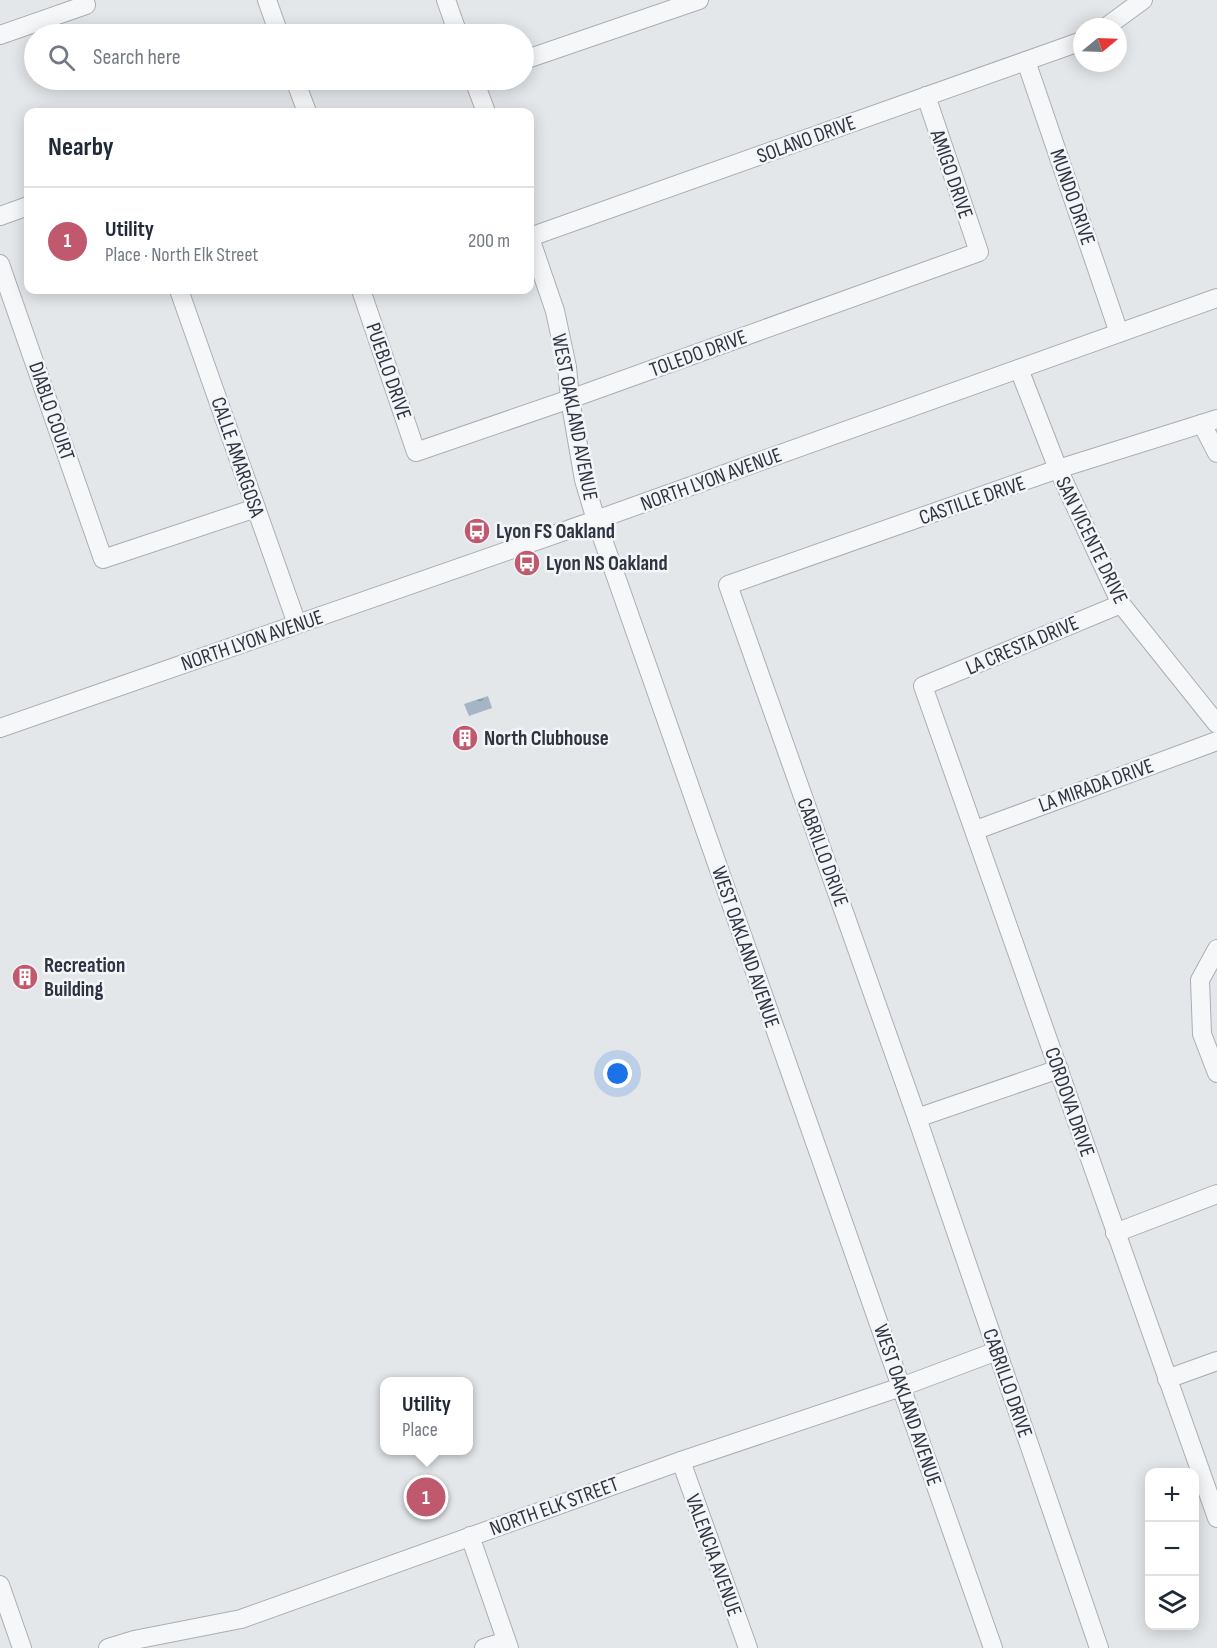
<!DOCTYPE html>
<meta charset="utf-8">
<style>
:root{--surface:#fff;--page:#f6f6f7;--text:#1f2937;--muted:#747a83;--line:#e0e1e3;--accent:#c0596d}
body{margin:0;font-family:"Sofia Sans Condensed",sans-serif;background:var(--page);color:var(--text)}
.controls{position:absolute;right:18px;bottom:18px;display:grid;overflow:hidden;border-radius:12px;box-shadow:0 3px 15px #0003}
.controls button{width:54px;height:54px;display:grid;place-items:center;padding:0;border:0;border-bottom:2px solid var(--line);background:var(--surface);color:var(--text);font:30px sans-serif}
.compass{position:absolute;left:1073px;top:18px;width:54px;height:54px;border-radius:50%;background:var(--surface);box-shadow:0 3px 15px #0003;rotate:71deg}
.you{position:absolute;left:618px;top:1074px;width:21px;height:21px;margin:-15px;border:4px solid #fff;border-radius:50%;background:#1a73e8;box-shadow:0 0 0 9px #1a73e833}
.badge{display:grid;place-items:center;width:39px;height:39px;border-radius:50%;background:var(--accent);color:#fff;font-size:20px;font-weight:700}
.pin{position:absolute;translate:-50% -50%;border:3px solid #fff;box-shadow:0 2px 6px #0006}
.popup{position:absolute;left:380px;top:1377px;width:93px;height:78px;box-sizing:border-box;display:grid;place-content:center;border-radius:12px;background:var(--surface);filter:drop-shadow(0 2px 4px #0005);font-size:20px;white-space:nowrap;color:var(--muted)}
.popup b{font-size:22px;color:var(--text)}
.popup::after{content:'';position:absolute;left:50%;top:100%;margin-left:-12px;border:12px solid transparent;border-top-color:var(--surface)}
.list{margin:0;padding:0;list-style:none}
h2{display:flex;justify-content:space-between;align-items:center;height:78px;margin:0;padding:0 24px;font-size:26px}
h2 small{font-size:20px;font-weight:400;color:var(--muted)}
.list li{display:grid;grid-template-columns:39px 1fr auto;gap:18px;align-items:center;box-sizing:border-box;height:108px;padding:0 24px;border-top:2px solid var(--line)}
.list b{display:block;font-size:22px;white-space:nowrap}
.list p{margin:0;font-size:20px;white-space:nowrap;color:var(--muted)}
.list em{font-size:20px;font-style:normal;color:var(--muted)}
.icon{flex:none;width:33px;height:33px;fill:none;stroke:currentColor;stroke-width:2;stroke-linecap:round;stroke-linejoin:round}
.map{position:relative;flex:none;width:1217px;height:1648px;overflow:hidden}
.search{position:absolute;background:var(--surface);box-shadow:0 3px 15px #0003;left:24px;top:24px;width:510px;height:66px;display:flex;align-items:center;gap:15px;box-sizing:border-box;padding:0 21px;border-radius:33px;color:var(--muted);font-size:22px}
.panel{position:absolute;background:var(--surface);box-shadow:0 3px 15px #0003;left:24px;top:108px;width:510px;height:186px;border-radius:12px}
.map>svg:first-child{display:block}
.water{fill:url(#water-ripples)}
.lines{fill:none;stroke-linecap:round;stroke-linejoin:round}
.minor-casing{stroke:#aaaeb4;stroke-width:20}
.minor{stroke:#f6f7f9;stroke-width:18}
.labels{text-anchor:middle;stroke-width:5;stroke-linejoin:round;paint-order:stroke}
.street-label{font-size:21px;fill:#2e3541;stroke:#f4f5f8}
.poi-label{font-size:21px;font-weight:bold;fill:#2e3541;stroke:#f4f5f8;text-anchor:start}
</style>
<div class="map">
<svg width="1217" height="1648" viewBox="0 0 1217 1648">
<defs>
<pattern id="water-ripples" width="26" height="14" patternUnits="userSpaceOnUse" patternTransform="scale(1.5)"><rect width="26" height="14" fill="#a4b6c6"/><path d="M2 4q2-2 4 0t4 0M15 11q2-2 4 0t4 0" fill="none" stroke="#8695a2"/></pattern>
</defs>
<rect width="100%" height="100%" fill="#e4e7ea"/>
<path class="water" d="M488 696 492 708 469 716 464 704Z"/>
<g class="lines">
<defs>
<g id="minor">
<path d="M267 0 279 34"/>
<path d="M446 0 458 34"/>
<path d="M1106 27 1143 0"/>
<path d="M0 35 86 5 84 0"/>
<path d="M524 60 699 0"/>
<path d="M1026 61 1119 333"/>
<path d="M295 80 307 112"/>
<path d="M474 80 486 112"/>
<path d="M0 216 28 206"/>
<path d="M530 237 1082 41"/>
<path d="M530 238 555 311 567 367 570 399 584 480 596 520 993 1648"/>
<path d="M0 264 103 559 256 508"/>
<path d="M179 290 297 624"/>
<path d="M361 290 416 452 570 399 979 252 926 96"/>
<path d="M1019 369 1058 469 1121 604 1217 724"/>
<path d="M1202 424 1217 453"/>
<path d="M1121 604 923 686 1217 1518"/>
<path d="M0 728 596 520 1217 298"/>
<path d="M976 830 1217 741"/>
<path d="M1217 949 1200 980 1202 1034 1217 1073"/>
<path d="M917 1118 1059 1069"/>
<path d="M1115 1233 1217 1194"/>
<path d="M1167 1379 1217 1361"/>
<path d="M681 1461 748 1648"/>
<path d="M470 1536 509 1648"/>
<path d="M0 1585 22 1648"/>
<path d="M108 1648 134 1640 241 1619 681 1461 901 1387 997 1351"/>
<path d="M484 1648 506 1641"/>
<path d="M1099 1648 917 1118 728 585 1058 469 1217 419"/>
</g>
</defs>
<use href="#minor" class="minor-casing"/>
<use href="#minor" class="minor"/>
</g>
<defs>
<symbol id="bus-disc" viewBox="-11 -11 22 22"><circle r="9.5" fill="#c0596d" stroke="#f4f5f8"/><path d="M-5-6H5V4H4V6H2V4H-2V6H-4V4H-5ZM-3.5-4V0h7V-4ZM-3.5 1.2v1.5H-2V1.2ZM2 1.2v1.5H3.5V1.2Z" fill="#fff"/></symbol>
<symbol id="building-disc" viewBox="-11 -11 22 22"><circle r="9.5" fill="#c0596d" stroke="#f4f5f8"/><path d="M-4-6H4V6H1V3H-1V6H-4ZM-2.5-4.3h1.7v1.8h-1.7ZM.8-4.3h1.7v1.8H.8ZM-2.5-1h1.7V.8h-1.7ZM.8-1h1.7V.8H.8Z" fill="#fff"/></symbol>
</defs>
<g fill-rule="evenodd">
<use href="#bus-disc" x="462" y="516" width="30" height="30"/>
<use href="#bus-disc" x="512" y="548" width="30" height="30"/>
<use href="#building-disc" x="450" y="723" width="30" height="30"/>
<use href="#building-disc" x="10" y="962" width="30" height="30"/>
</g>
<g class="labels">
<g class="street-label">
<text transform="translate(806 139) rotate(-20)" y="7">SOLANO DRIVE</text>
<text transform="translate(952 174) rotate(71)" y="7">AMIGO DRIVE</text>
<text transform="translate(1073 197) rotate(71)" y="7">MUNDO DRIVE</text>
<text transform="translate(698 353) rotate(-20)" y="7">TOLEDO DRIVE</text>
<text transform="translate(389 371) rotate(71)" y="7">PUEBLO DRIVE</text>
<text transform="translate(52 411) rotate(71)" y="7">DIABLO COURT</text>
<text transform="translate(575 417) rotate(79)" y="7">WEST OAKLAND AVENUE</text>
<text transform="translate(238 457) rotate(71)" y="7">CALLE AMARGOSA</text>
<text transform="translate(711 479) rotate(-20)" y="7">NORTH LYON AVENUE</text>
<text transform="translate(972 500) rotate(-19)" y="7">CASTILLE DRIVE</text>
<text transform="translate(1092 540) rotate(64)" y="7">SAN VICENTE DRIVE</text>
<text transform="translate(252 640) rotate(-19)" y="7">NORTH LYON AVENUE</text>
<text transform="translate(1022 645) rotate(-23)" y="7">LA CRESTA DRIVE</text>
<text transform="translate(1096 785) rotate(-20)" y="7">LA MIRADA DRIVE</text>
<text transform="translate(823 852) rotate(70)" y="7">CABRILLO DRIVE</text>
<text transform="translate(746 947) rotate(71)" y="7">WEST OAKLAND AVENUE</text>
<text transform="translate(1070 1102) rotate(71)" y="7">CORDOVA DRIVE</text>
<text transform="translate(1008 1383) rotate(71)" y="7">CABRILLO DRIVE</text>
<text transform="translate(908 1405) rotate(71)" y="7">WEST OAKLAND AVENUE</text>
<text transform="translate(554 1506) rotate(-20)" y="7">NORTH ELK STREET</text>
<text transform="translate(714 1555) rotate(70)" y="7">VALENCIA AVENUE</text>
</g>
<g class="poi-label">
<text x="496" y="538">Lyon FS Oakland</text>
<text x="546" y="570">Lyon NS Oakland</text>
<text x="484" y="745">North Clubhouse</text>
<text x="44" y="972">Recreation<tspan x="44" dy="24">Building</tspan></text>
</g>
</g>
</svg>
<div class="controls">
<button>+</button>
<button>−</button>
<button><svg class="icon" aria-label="layers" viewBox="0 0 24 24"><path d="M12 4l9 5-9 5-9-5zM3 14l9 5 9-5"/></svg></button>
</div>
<svg class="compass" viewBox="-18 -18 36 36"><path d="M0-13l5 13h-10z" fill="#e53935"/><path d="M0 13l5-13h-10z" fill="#747a83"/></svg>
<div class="you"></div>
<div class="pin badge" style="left:426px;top:1497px">1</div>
<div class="popup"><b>Utility</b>Place</div>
<div class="search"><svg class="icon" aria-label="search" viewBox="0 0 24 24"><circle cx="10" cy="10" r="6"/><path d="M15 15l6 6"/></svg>Search here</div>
<section class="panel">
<h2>Nearby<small></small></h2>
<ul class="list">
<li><span class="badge">1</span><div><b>Utility</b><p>Place · North Elk Street</p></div><em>200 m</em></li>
</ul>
</section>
</div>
